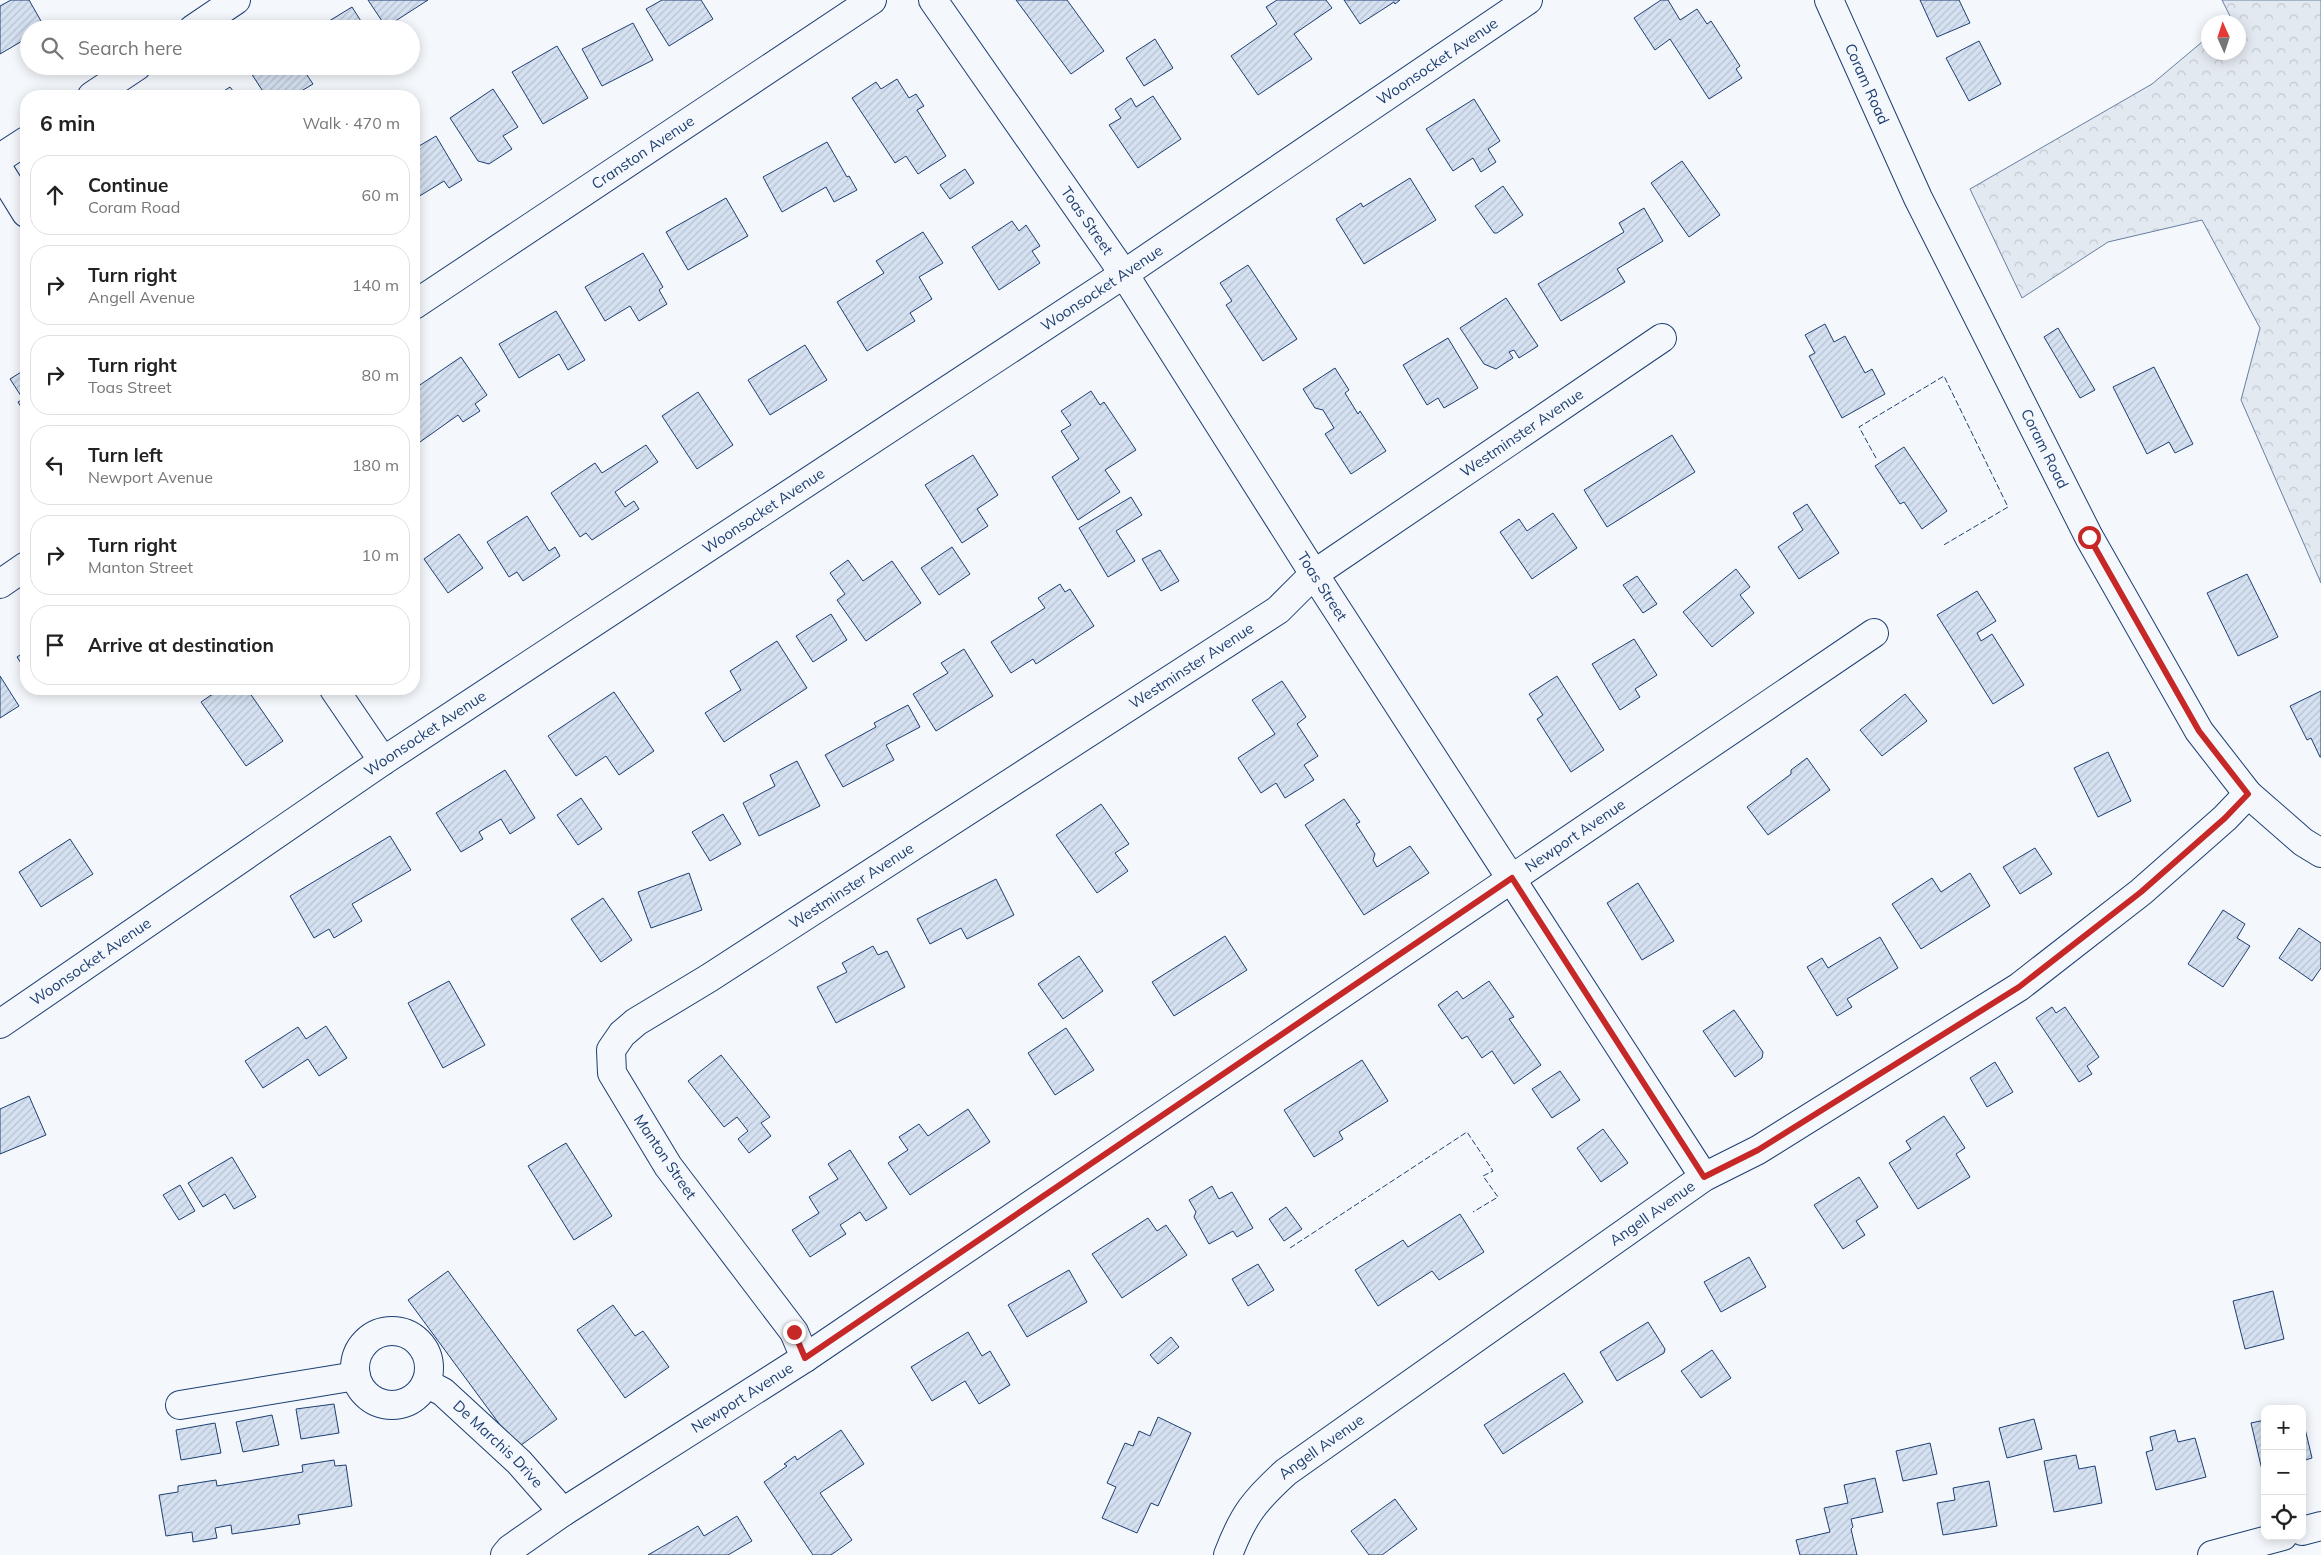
<!DOCTYPE html>
<meta charset="utf-8">
<style>
:root{--surface:#fff;--page:#f2f2f2;--text:#222;--muted:#767676;--line:#e0e0e0}
body{margin:0;font-family:Mulish,sans-serif;background:var(--page);color:var(--text)}
.controls{position:absolute;right:15px;bottom:15px;display:grid;overflow:hidden;border-radius:10px;box-shadow:0 2px 12px #0003}
.controls button{width:45px;height:45px;display:grid;place-items:center;padding:0;border:0;border-bottom:1px solid var(--line);background:var(--surface);color:var(--text);font:25px sans-serif}
.compass{position:absolute;left:2201px;top:15px;width:45px;height:45px;border-radius:50%;background:var(--surface);box-shadow:0 2px 12px #0003;rotate:357deg}
.stop{position:absolute;width:15px;height:15px;margin:-11px;border:4px solid #c62828;border-radius:50%;background:#fff}
.stop.end{background:#c62828;border-color:#fff;box-shadow:0 1px 5px #0008}
.list{margin:0;padding:0;list-style:none}
h2{display:flex;justify-content:space-between;align-items:center;height:65px;margin:0;padding:0 20px;font-size:21px}
h2 small{font-size:16px;font-weight:400;color:var(--muted)}
.list li{display:grid;grid-template-columns:32px 1fr auto;gap:15px;align-items:center;box-sizing:border-box;height:80px;margin:0 10px 10px;padding:0 10px;border:1px solid var(--line);border-radius:20px}
.list b{display:block;font-size:19px;white-space:nowrap}
.list p{margin:0;font-size:16px;white-space:nowrap;color:var(--muted)}
.list em{font-size:16px;font-style:normal;color:var(--muted)}
.icon{flex:none;width:28px;height:28px;fill:none;stroke:currentColor;stroke-width:2;stroke-linecap:round;stroke-linejoin:round}
.map{position:relative;flex:none;width:2321px;height:1555px;overflow:hidden}
.search{position:absolute;background:var(--surface);box-shadow:0 2px 12px #0003;left:20px;top:20px;width:400px;height:55px;display:flex;align-items:center;gap:12px;box-sizing:border-box;padding:0 18px;border-radius:28px;color:var(--muted);font-size:19px}
.panel{position:absolute;background:var(--surface);box-shadow:0 2px 12px #0003;left:20px;top:90px;width:400px;height:605px;border-radius:20px}
.map>svg:first-child{display:block}
.forest{fill:url(#forest-crowns);stroke:#687fa3}
.building{fill:url(#building-hatch);stroke:#1d3f73}
.lines{fill:none;stroke-linecap:round;stroke-linejoin:round}
.street-casing{stroke:#1d3f73;stroke-width:30}
.secondary-casing{stroke:#1d3f73;stroke-width:30}
.street{stroke:#f4f7fb;stroke-width:28}
.secondary{stroke:#f4f7fb;stroke-width:28}
.fence{stroke:#1d3f73;stroke-width:1;stroke-dasharray:6 2.5;stroke-linecap:butt}
.route{stroke:#c62828;stroke-width:6}
.labels{text-anchor:middle;stroke-width:4;stroke-linejoin:round;paint-order:stroke}
.street-label{font-size:15px;fill:#1d3f73;stroke:#f4f7fb}
</style>
<div class="map">
<svg width="2321" height="1555" viewBox="0 0 2321 1555">
<defs>
<pattern id="forest-crowns" width="20" height="18" patternUnits="userSpaceOnUse" patternTransform="scale(1.25)"><rect width="20" height="18" fill="#e3e9f0"/><path d="M2 6a3 3 0 1 1 6 0M12 15a3 3 0 1 1 6 0" fill="none" stroke="#c2c9d1"/></pattern>
<pattern id="building-hatch" width="6" height="6" patternUnits="userSpaceOnUse" patternTransform="scale(1.25)"><rect width="6" height="6" fill="#d5e0f0"/><path d="M-1 1l2-2M0 6l6-6M5 7l2-2" fill="none" stroke="#b6c1d1"/></pattern>
</defs>
<rect width="100%" height="100%" fill="#f4f7fb"/>
<path class="forest" d="M2222 0H2321V583L2241 400 2260 328 2202 220 2108 242 2022 298 1970 189 2152 84 2208 37V52H2238V22H2226L2231 18Z"/>
<g class="building">
<path d="M11 0H29L45 28 29 29V37L0 54V6Z"/>
<path d="M368 0H428L386 27Z"/>
<path d="M662 0H701L713 19 669 46 646 9Z"/>
<path d="M1016 0H1067L1104 51 1071 74Z"/>
<path d="M1277 0H1326L1332 8 1294 34 1312 59 1258 95 1231 56 1277 24 1266 7Z"/>
<path d="M1344 0H1400L1395 4 1394 2 1360 24Z"/>
<path d="M1661 0H1668L1680 20 1697 9 1707 24 1711 21 1740 66 1736 69 1742 78 1709 99 1670 39 1655 50 1634 18Z"/>
<path d="M1920 0H1959L1970 23 1937 37Z"/>
<path d="M352 7 366 29H316Z"/>
<path d="M633 23 653 60 602 86 582 49Z"/>
<path d="M1155 39 1173 68 1144 86 1126 58Z"/>
<path d="M1979 41 2001 84 1969 101 1946 58Z"/>
<path d="M557 46 588 98 543 124 512 72Z"/>
<path d="M254 66H301L313 84 293 96H266L249 70Z"/>
<path d="M897 79 909 98 916 94 924 106 917 110 946 156 918 174 906 156 895 163 852 98 876 82 881 89Z"/>
<path d="M230 87 237 96H216Z"/>
<path d="M493 89 518 127 503 136 512 149 489 164 478 161 450 118Z"/>
<path d="M1153 96 1181 139 1138 168 1109 125 1121 118 1115 109 1131 98 1136 107Z"/>
<path d="M1474 99 1500 141 1488 149 1496 162 1481 172 1473 158 1453 171 1426 129Z"/>
<path d="M436 136 462 180 449 188 444 181 418 197 414 190V149Z"/>
<path d="M827 142 847 177 849 176 857 190 834 202 826 187 782 212 763 177Z"/>
<path d="M1682 161 1720 215 1689 237 1651 183Z"/>
<path d="M965 169 974 183 950 199 940 185Z"/>
<path d="M1410 178 1436 220 1364 264 1336 219 1361 203 1363 207Z"/>
<path d="M1503 186 1523 215 1497 233H1494L1475 206Z"/>
<path d="M726 198 748 236 688 270 666 232Z"/>
<path d="M1644 208 1663 241 1617 269 1625 282 1561 321 1538 284 1624 232 1619 223Z"/>
<path d="M1012 221 1019 231 1026 225 1040 246 1032 251 1040 263 999 290 972 247Z"/>
<path d="M923 232 943 263 919 277 932 299 910 313 915 321 867 351 837 302 884 273 876 261Z"/>
<path d="M643 253 663 287 659 290 667 304 639 321 630 306 605 321 585 287Z"/>
<path d="M1248 265 1297 339 1263 361 1226 305 1232 301 1220 283Z"/>
<path d="M1506 298 1538 346 1519 358 1514 350 1509 352 1513 358 1496 369 1484 364 1460 328Z"/>
<path d="M556 311 585 360 568 370 559 354 519 378 499 344Z"/>
<path d="M1825 324 1834 342 1845 336 1865 373 1872 369 1885 394 1842 418 1809 356 1815 353 1805 335Z"/>
<path d="M2058 328 2095 390 2080 398 2044 337Z"/>
<path d="M1448 338 1478 388 1444 408 1438 398 1427 405 1403 365Z"/>
<path d="M805 345 827 380 770 415 748 380Z"/>
<path d="M461 357 487 395 475 404 480 411 463 422 458 415 420 442 414 432V389Z"/>
<path d="M2154 367 2193 444 2175 453 2169 442 2147 454 2113 387Z"/>
<path d="M1335 368 1349 390 1345 393 1358 414 1360 411 1386 451 1351 474 1325 434 1334 428 1323 410 1315 408 1303 389Z"/>
<path d="M26 369V415L18 402 23 399 10 379Z"/>
<path d="M1091 391 1100 405 1104 402 1136 450 1105 470 1120 492 1078 520 1052 477 1079 459 1061 431 1071 425 1061 411Z"/>
<path d="M698 392 733 445 697 469 662 416Z"/>
<path d="M1672 435 1695 472 1607 527 1584 490Z"/>
<path d="M646 445 658 462 615 492 625 507 634 501 639 509 592 540 586 533 580 537 551 493 595 463 602 473Z"/>
<path d="M1904 447 1947 511 1922 529 1904 502 1900 504 1875 466Z"/>
<path d="M973 455 998 495 977 509 988 526 962 543 925 485Z"/>
<path d="M1131 497 1142 515 1116 531 1135 561 1108 577 1079 528Z"/>
<path d="M1807 504 1839 553 1799 579 1778 547 1803 530 1793 513Z"/>
<path d="M1553 513 1577 548 1532 579 1500 532 1519 519 1527 531Z"/>
<path d="M527 516 549 551 555 547 560 556 523 581 517 572 509 577 487 542Z"/>
<path d="M459 534 483 568 448 593 424 559Z"/>
<path d="M952 547 970 574 939 595 921 568Z"/>
<path d="M1160 550 1179 581 1161 591 1142 559Z"/>
<path d="M848 560 863 581 892 561 921 603 866 641 837 600 845 594 830 573Z"/>
<path d="M1736 569 1750 587 1740 595 1754 613 1712 647 1683 612Z"/>
<path d="M2247 574 2278 637 2238 656 2207 593Z"/>
<path d="M1637 576 1657 604 1643 613 1623 585Z"/>
<path d="M1060 584 1065 592 1070 589 1094 626 1036 664 1033 659 1011 673 991 642 1045 608 1038 598Z"/>
<path d="M1977 591 1996 621 1977 633 1981 641 1992 634 2024 685 1993 704 1937 615Z"/>
<path d="M831 614 847 640 813 662 796 636Z"/>
<path d="M1634 639 1657 675 1635 689 1640 697 1620 710 1592 664Z"/>
<path d="M777 641 807 688 724 742 705 713 741 690 730 671Z"/>
<path d="M964 649 993 696 936 731 913 694 948 673 941 663Z"/>
<path d="M26 651V671L17 657Z"/>
<path d="M0 676 19 706 0 718Z"/>
<path d="M1557 676 1604 750 1571 772 1537 719 1543 715 1529 694Z"/>
<path d="M1282 681 1306 717 1297 724 1318 756 1304 765 1314 780 1285 798 1276 783 1261 793 1238 758 1275 734 1252 700Z"/>
<path d="M220 689H247L283 741 246 766 201 702Z"/>
<path d="M2321 691V757H2320L2311 738 2307 740 2290 706Z"/>
<path d="M614 692 654 751 619 775 606 756 576 776 548 736Z"/>
<path d="M1905 694 1927 721 1882 756 1860 730Z"/>
<path d="M908 705 920 727 886 745 894 760 843 787 825 755 876 727 874 723Z"/>
<path d="M2108 752 2131 801 2098 817 2074 768Z"/>
<path d="M1807 758 1830 790 1768 835 1747 807 1791 774V770Z"/>
<path d="M797 761 820 806 759 836 743 803 775 786 770 775Z"/>
<path d="M505 770 535 818 510 834 501 819 479 832 483 839 461 852 436 813Z"/>
<path d="M581 798 602 829 578 845 557 815Z"/>
<path d="M1344 799 1360 822 1356 824 1375 854 1373 860 1377 867 1410 846 1429 873 1364 915 1305 825Z"/>
<path d="M1101 804 1129 844 1115 853 1128 871 1097 893 1056 835Z"/>
<path d="M723 814 741 844 710 861 692 832Z"/>
<path d="M390 836 411 870 352 904 362 921 334 938 329 929 314 938 290 896Z"/>
<path d="M70 839 93 874 41 907 19 872Z"/>
<path d="M2035 848 2052 874 2020 894 2003 867Z"/>
<path d="M689 873 702 910 651 928 638 892Z"/>
<path d="M1970 873 1990 906 1921 949 1892 904 1932 878 1941 892Z"/>
<path d="M996 879 1014 915 967 939 961 928 930 944 917 919Z"/>
<path d="M1638 883 1674 941 1642 960 1607 903Z"/>
<path d="M603 898 632 940 601 962 571 919Z"/>
<path d="M2223 910 2245 924 2237 938 2250 946 2223 987 2188 964Z"/>
<path d="M2299 928 2321 943V968L2312 981 2279 958Z"/>
<path d="M1225 936 1247 970 1174 1016 1152 982Z"/>
<path d="M1880 937 1898 968 1847 999 1852 1007 1837 1016 1807 967 1822 958 1828 968Z"/>
<path d="M873 946 878 955 887 951 905 987 836 1023 817 987 847 972 842 963Z"/>
<path d="M1079 956 1103 991 1063 1019 1038 984Z"/>
<path d="M449 981 485 1045 443 1068 408 1003Z"/>
<path d="M1489 981 1514 1017 1509 1019 1541 1065 1514 1084 1492 1051 1482 1058 1467 1036 1462 1039 1438 1005 1457 991 1463 999Z"/>
<path d="M2052 1007 2056 1013 2065 1007 2099 1057 2087 1066 2092 1074 2079 1082 2036 1018Z"/>
<path d="M1734 1010 1763 1052 1762 1058 1735 1077 1703 1031Z"/>
<path d="M326 1026 347 1058 319 1076 308 1059 263 1088 245 1061 298 1027 306 1039Z"/>
<path d="M1066 1028 1094 1070 1055 1095 1028 1053Z"/>
<path d="M721 1055 770 1117 761 1123 771 1136 749 1153 738 1139 748 1131 737 1117 724 1127 688 1081Z"/>
<path d="M1362 1060 1388 1101 1339 1132 1343 1139 1314 1157 1284 1110Z"/>
<path d="M1995 1062 2013 1092 1987 1107 1970 1078Z"/>
<path d="M1560 1071 1580 1100 1552 1118 1532 1089Z"/>
<path d="M29 1096 46 1135 0 1154V1109Z"/>
<path d="M968 1109 990 1142 910 1195 888 1163 908 1150 899 1137 919 1124 928 1136Z"/>
<path d="M1944 1116 1965 1148 1956 1154 1970 1177 1918 1209 1889 1163 1911 1149 1906 1141Z"/>
<path d="M1603 1129 1628 1163 1601 1182 1577 1148Z"/>
<path d="M566 1143 612 1216 574 1240 528 1166Z"/>
<path d="M850 1150 887 1208 866 1221 860 1212 840 1225 846 1234 810 1257 792 1230 819 1213 809 1197 838 1179 828 1164Z"/>
<path d="M232 1157 256 1197 234 1209 225 1194 203 1207 188 1183Z"/>
<path d="M1859 1177 1878 1207 1856 1221 1865 1235 1843 1249 1814 1205Z"/>
<path d="M180 1185 195 1211 179 1220 163 1195Z"/>
<path d="M1212 1186 1219 1199 1232 1192 1253 1228 1237 1237 1233 1231 1209 1244 1194 1217 1196 1212 1189 1200Z"/>
<path d="M1286 1207 1302 1229 1284 1241 1269 1219Z"/>
<path d="M1460 1214 1484 1252 1439 1280 1432 1271 1378 1306 1355 1270 1403 1240 1408 1247Z"/>
<path d="M1148 1218 1157 1231 1166 1225 1187 1255 1122 1298 1092 1254Z"/>
<path d="M1749 1257 1766 1287 1721 1312 1704 1282Z"/>
<path d="M1258 1264 1274 1290 1248 1306 1232 1279Z"/>
<path d="M1069 1270 1087 1302 1027 1337 1008 1305Z"/>
<path d="M448 1271 557 1419 517 1448 408 1300Z"/>
<path d="M2273 1291 2284 1339 2245 1349 2233 1301Z"/>
<path d="M613 1305 635 1336 643 1331 669 1367 625 1398 577 1330Z"/>
<path d="M1648 1322 1665 1349 1664 1353 1617 1381 1600 1352Z"/>
<path d="M968 1332 982 1356 990 1351 1010 1385 979 1404 965 1381 932 1401 911 1367Z"/>
<path d="M1171 1337 1179 1347 1158 1364 1150 1355Z"/>
<path d="M1712 1350 1731 1378 1701 1398 1681 1371Z"/>
<path d="M1564 1373 1583 1402 1503 1454 1484 1425Z"/>
<path d="M334 1404 339 1433 301 1439 296 1409Z"/>
<path d="M272 1415 279 1445 243 1452 236 1422Z"/>
<path d="M2302 1416 2312 1458 2302 1461Z"/>
<path d="M1158 1417 1191 1433 1158 1506 1151 1503 1137 1533 1102 1518 1116 1487 1107 1483 1125 1443 1133 1446 1139 1431 1150 1436Z"/>
<path d="M2034 1419 2042 1449 2007 1458 1999 1428Z"/>
<path d="M2265 1420V1470H2262L2251 1423Z"/>
<path d="M215 1423 221 1453 181 1460 176 1430Z"/>
<path d="M841 1430 864 1464 820 1493 852 1540 831 1555H813L764 1482 787 1466 784 1464 795 1456 797 1460Z"/>
<path d="M2175 1430 2178 1442 2195 1438 2206 1477 2156 1490 2146 1452 2153 1450 2150 1437Z"/>
<path d="M1930 1443 1937 1474 1903 1481 1896 1451Z"/>
<path d="M2076 1455 2079 1469 2095 1466 2102 1503 2054 1512 2044 1461Z"/>
<path d="M334 1460 335 1466 346 1465 352 1506 298 1515 300 1524 232 1534 231 1525 215 1528 217 1538 193 1542 192 1532 166 1536 159 1495 178 1492V1486L216 1480 217 1486 303 1472 302 1465Z"/>
<path d="M1875 1478 1883 1512 1851 1519 1853 1527 1851 1529 1857 1555H1800L1796 1540 1830 1532 1824 1508 1848 1503 1844 1485Z"/>
<path d="M1989 1481 1997 1526 1943 1535 1937 1503 1955 1500 1953 1488Z"/>
<path d="M1395 1499 1417 1529 1382 1555H1369L1351 1531Z"/>
<path d="M737 1516 752 1541 728 1555H648L698 1526 704 1536Z"/>
</g>
<g class="lines">
<defs>
<g id="street">
<path id="s1" d="M933 0 1124 274 1314 574 1704 1177"/>
<path d="M193 29 236 0"/>
<path d="M92 96 137 66"/>
<path d="M0 158 26 141"/>
<path d="M0 171 26 213"/>
<path id="s2" d="M414 305 872 0"/>
<path d="M0 584 26 566"/>
<path d="M334 689 383 761"/>
<path id="s3" d="M0 1024 383 761 1124 274 1528 0"/>
<circle cx="392" cy="1368" r="37"/>
<path id="s4" d="M805 1358 794 1332 668 1166 612 1073 611 1050 622 1034 636 1022 709 978 1278 610 1314 574 1662 338"/>
<path id="s5" d="M426 1383 443 1392 519 1462 563 1512"/>
<path d="M180 1405 356 1376"/>
<path d="M2302 1531 2321 1526"/>
<path id="s6" d="M505 1555 510 1549 563 1512 805 1358 1874 633"/>
<path id="s7" d="M1228 1555C1243 1515 1255 1500 1286 1472L1704 1177 1758 1150 2019 987 2141 892 2225 818 2248 794"/>
<path d="M2212 1555 2283 1536"/>
</g>
<g id="secondary">
<path id="s8" d="M1829 0 1918 198 2089 537 2199 731 2248 794 2303 842 2321 853"/>
</g>
</defs>
<use href="#street" class="street-casing"/>
<use href="#secondary" class="secondary-casing"/>
<use href="#street" class="street"/>
<use href="#secondary" class="secondary"/>
<g class="fence">
<path d="M1876 458 1859 427 1944 376 2008 507 1942 546"/>
<path d="M1290 1248 1467 1132 1493 1171 1483 1176 1498 1197 1473 1212"/>
</g>
</g>
<g class="lines">
<path class="route" d="M794 1332 805 1358 1512 878 1704 1177 1758 1150 2019 987 2141 892 2225 818 2248 794 2199 731 2089 537"/>
</g>
<g class="labels">
<g class="street-label">
<text dy="5" stroke="none"><textPath href="#s3" startOffset="1730">Woonsocket Avenue</textPath></text>
<text dy="5" stroke="none"><textPath href="#s8" startOffset="92">Coram Road</textPath></text>
<text dy="5" stroke="none"><textPath href="#s2" startOffset="275">Cranston Avenue</textPath></text>
<text dy="5" stroke="none"><textPath href="#s1" startOffset="269">Toas Street</textPath></text>
<text dy="5" stroke="none"><textPath href="#s3" startOffset="1325">Woonsocket Avenue</textPath></text>
<text dy="5" stroke="none"><textPath href="#s4" startOffset="1471">Westminster Avenue</textPath></text>
<text dy="5" stroke="none"><textPath href="#s8" startOffset="498">Coram Road</textPath></text>
<text dy="5" stroke="none"><textPath href="#s3" startOffset="920">Woonsocket Avenue</textPath></text>
<text dy="5" stroke="none"><textPath href="#s1" startOffset="704">Toas Street</textPath></text>
<text dy="5" stroke="none"><textPath href="#s4" startOffset="1066">Westminster Avenue</textPath></text>
<text dy="5" stroke="none"><textPath href="#s3" startOffset="515">Woonsocket Avenue</textPath></text>
<text dy="5" stroke="none"><textPath href="#s6" startOffset="1290">Newport Avenue</textPath></text>
<text dy="5" stroke="none"><textPath href="#s4" startOffset="661">Westminster Avenue</textPath></text>
<text dy="5" stroke="none"><textPath href="#s3" startOffset="110">Woonsocket Avenue</textPath></text>
<text transform="translate(665 1157) rotate(56)" y="5">Manton Street</text>
<text dy="5" stroke="none"><textPath href="#s7" startOffset="551">Angell Avenue</textPath></text>
<text dy="5" stroke="none"><textPath href="#s6" startOffset="285">Newport Avenue</textPath></text>
<text dy="5" stroke="none"><textPath href="#s5" startOffset="95">De Marchis Drive</textPath></text>
<text dy="5" stroke="none"><textPath href="#s7" startOffset="146">Angell Avenue</textPath></text>
</g>
</g>
</svg>
<div class="controls">
<button>+</button>
<button>−</button>
<button><svg class="icon" aria-label="locate" viewBox="0 0 24 24"><circle cx="12" cy="12" r="6"/><path d="M12 2v4M12 18v4M2 12h4M18 12h4"/></svg></button>
</div>
<svg class="compass" viewBox="-18 -18 36 36"><path d="M0-13l5 13h-10z" fill="#e53935"/><path d="M0 13l5-13h-10z" fill="#767676"/></svg>
<div class="stop" style="left:2089px;top:537px"></div>
<div class="stop end" style="left:794px;top:1332px"></div>
<div class="search"><svg class="icon" aria-label="search" viewBox="0 0 24 24"><circle cx="10" cy="10" r="6"/><path d="M15 15l6 6"/></svg>Search here</div>
<section class="panel">
<h2>6 min<small>Walk · 470 m</small></h2>
<ul class="list">
<li><svg class="icon" aria-label="ahead" viewBox="0 0 24 24"><path d="M12 20V5M6 11l6-6 6 6"/></svg><div><b>Continue</b><p>Coram Road</p></div><em>60 m</em></li>
<li><svg class="icon" aria-label="right" viewBox="0 0 24 24"><path d="M7 20v-9h11M14 6l5 5-5 5"/></svg><div><b>Turn right</b><p>Angell Avenue</p></div><em>140 m</em></li>
<li><svg class="icon" aria-label="right" viewBox="0 0 24 24"><path d="M7 20v-9h11M14 6l5 5-5 5"/></svg><div><b>Turn right</b><p>Toas Street</p></div><em>80 m</em></li>
<li><svg class="icon" aria-label="left" viewBox="0 0 24 24"><path d="M17 20v-9H6M10 6l-5 5 5 5"/></svg><div><b>Turn left</b><p>Newport Avenue</p></div><em>180 m</em></li>
<li><svg class="icon" aria-label="right" viewBox="0 0 24 24"><path d="M7 20v-9h11M14 6l5 5-5 5"/></svg><div><b>Turn right</b><p>Manton Street</p></div><em>10 m</em></li>
<li><svg class="icon" aria-label="arrive" viewBox="0 0 24 24"><path d="M6 21V4h12l-3 4 3 4H6"/></svg><div><b>Arrive at destination</b></div></li>
</ul>
</section>
</div>
